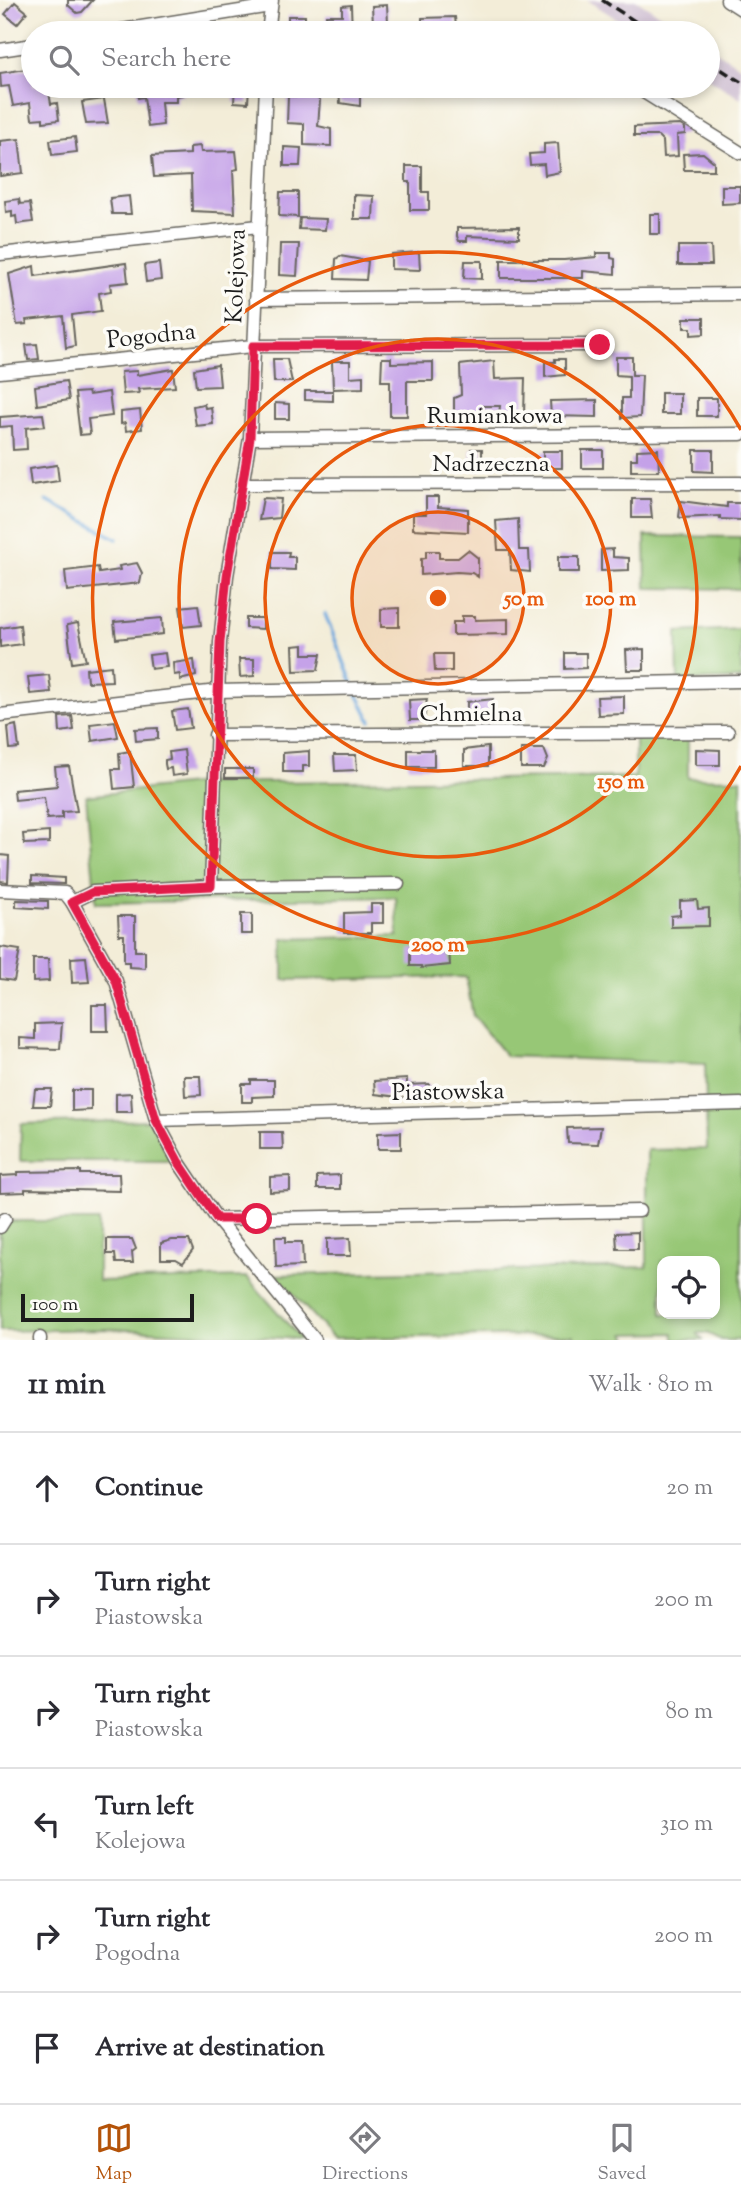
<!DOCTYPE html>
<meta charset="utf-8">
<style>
:root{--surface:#fff;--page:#f2f2f3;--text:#2b2b33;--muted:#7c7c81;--line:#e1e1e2;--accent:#b45309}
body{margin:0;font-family:"Sorts Mill Goudy",serif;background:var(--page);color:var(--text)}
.controls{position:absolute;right:21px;bottom:21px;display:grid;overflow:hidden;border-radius:14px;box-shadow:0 4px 10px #0003}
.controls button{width:63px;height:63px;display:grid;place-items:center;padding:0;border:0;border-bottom:2px solid var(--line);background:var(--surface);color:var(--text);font:35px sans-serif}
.scale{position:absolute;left:21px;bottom:18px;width:173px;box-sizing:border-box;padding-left:7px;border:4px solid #1c1c1c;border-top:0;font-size:19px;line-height:24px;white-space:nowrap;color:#1c1c1c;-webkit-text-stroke:5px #fdfcf7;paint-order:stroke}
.stop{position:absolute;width:21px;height:21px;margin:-16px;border:5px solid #e11d48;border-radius:50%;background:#fff}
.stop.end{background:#e11d48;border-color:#fff;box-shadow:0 2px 7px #0008}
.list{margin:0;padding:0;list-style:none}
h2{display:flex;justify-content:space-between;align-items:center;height:91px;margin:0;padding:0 28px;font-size:30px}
h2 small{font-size:23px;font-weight:400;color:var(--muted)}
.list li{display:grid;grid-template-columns:46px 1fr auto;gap:21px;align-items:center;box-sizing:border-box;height:112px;padding:0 28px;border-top:2px solid var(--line)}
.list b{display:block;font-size:26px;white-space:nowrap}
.list p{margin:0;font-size:23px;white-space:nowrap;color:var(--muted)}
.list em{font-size:23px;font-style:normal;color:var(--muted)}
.icon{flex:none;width:38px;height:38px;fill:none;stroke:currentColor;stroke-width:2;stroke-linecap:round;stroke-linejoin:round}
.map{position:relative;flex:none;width:741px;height:1340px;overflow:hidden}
.search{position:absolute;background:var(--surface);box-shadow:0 4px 10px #0003;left:21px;right:21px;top:21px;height:77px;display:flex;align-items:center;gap:18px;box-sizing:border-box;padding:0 24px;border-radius:38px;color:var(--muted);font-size:26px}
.sheet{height:763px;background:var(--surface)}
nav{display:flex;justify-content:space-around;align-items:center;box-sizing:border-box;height:98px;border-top:2px solid var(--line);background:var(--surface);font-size:19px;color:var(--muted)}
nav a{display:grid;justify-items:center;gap:4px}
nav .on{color:var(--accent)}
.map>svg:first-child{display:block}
.industrial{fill:#cebed1}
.green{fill:#97c776;stroke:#5a7249;stroke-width:2;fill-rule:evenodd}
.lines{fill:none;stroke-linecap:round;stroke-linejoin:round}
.stream{stroke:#6ca7dd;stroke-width:3.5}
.building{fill:#c4a1e8}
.minor-casing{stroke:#67655e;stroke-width:15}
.minor{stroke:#fff;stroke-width:12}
.rail{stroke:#1c1c1c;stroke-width:3.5;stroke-dasharray:10 5;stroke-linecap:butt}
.route{stroke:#e11d48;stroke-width:9}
.ring{fill:none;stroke:#e8590c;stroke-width:3.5}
.labels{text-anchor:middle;stroke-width:7;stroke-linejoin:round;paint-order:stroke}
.street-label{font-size:24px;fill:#1c1c1c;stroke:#fdfcf7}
.centre{fill:#e8590c;stroke:#fdfcf7;stroke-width:3.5}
.ring-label{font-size:21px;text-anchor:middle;font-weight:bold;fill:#e8590c;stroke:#fdfcf7;stroke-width:7;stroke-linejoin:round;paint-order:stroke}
</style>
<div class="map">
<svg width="741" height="1340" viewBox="0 0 741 1340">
<rect width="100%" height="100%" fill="#fdfcf7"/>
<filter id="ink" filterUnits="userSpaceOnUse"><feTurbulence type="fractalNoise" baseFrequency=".0143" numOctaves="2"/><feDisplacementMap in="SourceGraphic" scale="14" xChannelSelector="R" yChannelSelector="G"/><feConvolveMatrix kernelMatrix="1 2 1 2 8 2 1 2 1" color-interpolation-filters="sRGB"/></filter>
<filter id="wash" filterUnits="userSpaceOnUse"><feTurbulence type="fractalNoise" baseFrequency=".00686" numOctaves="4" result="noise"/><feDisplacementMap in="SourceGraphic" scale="28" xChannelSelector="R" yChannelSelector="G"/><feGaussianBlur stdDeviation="1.57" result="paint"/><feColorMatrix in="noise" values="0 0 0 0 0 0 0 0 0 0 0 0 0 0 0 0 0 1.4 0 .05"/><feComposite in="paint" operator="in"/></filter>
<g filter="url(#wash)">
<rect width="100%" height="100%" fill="#f3edd8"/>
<g class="industrial">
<path d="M587 0H637L688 33H639Z"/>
<path d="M708 46 741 67V99L708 78Z"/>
</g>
<g class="green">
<path d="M645 536 741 537V589L646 588Z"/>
<path d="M741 629V679L678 681 677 632Z"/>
<path d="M688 736V778L741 779V1340H721L707 1333H697L703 1340H675L673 1333 625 1334 629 1340H576L573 1335 333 1338 276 1275 647 1267V1150L707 1149 705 1064 506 1056 473 1016 466 977 283 980V939L398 936 396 897 96 903 86 796 202 783 635 777V737ZM662 1261H715V1314H662Z"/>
<path d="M150 1120 171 1161H20L21 1124Z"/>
<path d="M0 1221H98V1281L247 1277 301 1339 112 1329 0 1331Z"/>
</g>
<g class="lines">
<g class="stream">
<path d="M47 500 117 539"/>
<path d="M325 614 353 685"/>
<path d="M356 692 371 721"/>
</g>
</g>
<g id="blocks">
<g class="building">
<path d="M68 0H93L82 12 77 13 68 5Z"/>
<path d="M15 2 27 12 17 24 5 14Z"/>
<path d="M351 5 352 33H343V28L327 29 326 15H342V6Z"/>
<path d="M387 5 388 22 373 23 372 6Z"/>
<rect x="288" y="16" width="17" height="17"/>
<path d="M455 17 456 26 422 28V18Z"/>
<path d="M244 24 246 33H217V28Z"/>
<path d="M33 68V86H48L51 104 57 103 59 120 43 122V118L32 119 30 103 13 106 9 86 1 87 0 73Z"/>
<path d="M148 86H183V95L176 96V102H161L163 125 148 127 144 97 138 98 137 89Z"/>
<path d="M235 86H249L248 103 234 102Z"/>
<path d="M350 88H360V106L340 103 339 90Z"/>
<path d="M288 96 317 97 320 100 318 126 331 129V146L304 145V124L287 123Z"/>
<path d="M104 99 108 123 86 124 82 102Z"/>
<path d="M680 125 685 128V134L677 135 678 156 664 157 663 141 658 136H634V127Z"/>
<path d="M75 137 77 152 52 155 50 140Z"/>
<path d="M19 139 23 173 0 176V141Z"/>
<path d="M558 143 560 172 545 175 544 164 530 165 529 154 544 153V144Z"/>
<path d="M200 146 201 152 236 151 238 169 233 170 235 213 192 211 191 175 154 177 152 156 190 154V147Z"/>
<path d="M284 147 301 148 300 166H284Z"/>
<path d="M703 153 714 162V170H684L683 154Z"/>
<path d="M406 166H422V192H429V210H410V182H406Z"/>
<path d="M722 186H740V203L722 204Z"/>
<path d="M280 192H298V217L279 216Z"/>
<path d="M354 195 374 196 373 219H354Z"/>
<path d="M129 196 131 214H112L110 198Z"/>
<path d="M19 199 20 204 30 203 33 222 17 224 16 216 12 217V211L6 212 5 201Z"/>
<rect x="650" y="214" width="10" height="20"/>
<path d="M300 218 326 219 325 230 299 229Z"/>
<path d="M519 227V238L467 236V241H459L457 236V228Z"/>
<path d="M280 244H299L297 276 279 275Z"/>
<path d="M678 246H711L712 265H678Z"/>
<path d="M419 252 420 270 391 269V254Z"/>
<path d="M596 253H611V258L615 259V274L583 271V278H501V260H564L596 257Z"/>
<path d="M340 256 368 261 366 280 335 279 336 259Z"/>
<path d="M465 261H482V279L464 278Z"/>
<path d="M126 263 128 282 110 284 111 291 99 293 101 311 72 315 75 346 66 348 63 316 26 320 27 324 17 325 9 274 34 266 35 276Z"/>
<path d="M159 263 161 280 146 282 144 265Z"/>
<path d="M684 318H704V334L691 335V328H684Z"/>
<path d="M37 344 39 359 28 360 26 345Z"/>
<path d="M616 357H632V375H642L640 417 622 418V398H629V376L616 375Z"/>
<path d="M382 358H391V363L433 362V381H407V416H390V381H381Z"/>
<path d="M273 359H287L292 382H274Z"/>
<path d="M555 359H565V375L545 377V362H555Z"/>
<path d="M332 361H350V377L363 376V388L333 389Z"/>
<path d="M494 361 495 379 525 378 524 414H499L500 406H482V417H465L464 414 454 412V398L461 395 460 365Z"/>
<path d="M218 365 220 386 196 387 194 369Z"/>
<path d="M173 369 175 387 138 389 139 393 123 394 121 372 137 371V375Z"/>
<path d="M66 381 69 400 37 405 35 386Z"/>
<path d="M305 391H333V401L305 400Z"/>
<path d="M88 392 89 395 109 392 112 416 88 419 90 434 80 435 75 393Z"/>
<rect x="661" y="393" width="19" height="21"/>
<rect x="697" y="398" width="20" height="18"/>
<path d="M597 400V417L551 416 550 401Z"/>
<path d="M275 403 289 404V419H275Z"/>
<path d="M204 404 205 408 211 407 213 424 196 426 193 406Z"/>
<path d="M140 410 142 429 126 431 125 423 121 424V412Z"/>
<path d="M43 414 45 426 26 428 27 449 13 450 12 426 0 427V417Z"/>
<rect x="471" y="449" width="11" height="21"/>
<path d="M658 449 659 471H631V459H637V450Z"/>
<rect x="582" y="450" width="21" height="18"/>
<path d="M694 450H713V472L694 471Z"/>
<rect x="543" y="451" width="19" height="17"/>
<path d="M57 465 59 481 31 485 29 469Z"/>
<path d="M426 497H438V507L468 509V532L413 529V514H426Z"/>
<path d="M263 498 281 499 279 518 259 520Z"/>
<path d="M632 499H650L652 518H632Z"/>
<path d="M681 501 727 507V503H741V520L720 519V516L681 518 679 517Z"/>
<path d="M518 519 519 550H529L530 572 511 570 510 550H498L496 521Z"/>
<path d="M613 549V557L629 558V570L601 571V550Z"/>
<path d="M468 550 478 558V577L472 573 457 572 421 575V559L426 558V551H439V558H458Z"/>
<path d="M272 552H289L288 557H295V570L272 569Z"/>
<rect x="558" y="557" width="21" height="15"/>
<path d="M137 563 142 573 140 583 67 591 65 571 98 567 99 573 120 570 119 566Z"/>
<path d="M198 605 201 625 183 627 180 607Z"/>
<path d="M399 608V627H381V609Z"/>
<path d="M462 616H475V620L508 619V634L453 635V622H462Z"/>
<path d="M162 618 163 634 116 639 114 622Z"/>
<path d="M246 618H263V629L246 628Z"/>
<path d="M78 623 86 661 72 663 67 625Z"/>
<path d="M20 625 22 644 0 647V628Z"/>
<path d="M303 645V654H321L318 670 294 671 293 646Z"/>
<path d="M644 649V670H627L626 650Z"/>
<path d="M165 653 167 667 151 669 149 655Z"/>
<path d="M565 653H586V668L565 669Z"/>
<path d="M434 654H452V671H435Z"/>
<path d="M239 659H254V676L240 677Z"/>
<path d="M194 660 196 676 180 680V674L174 675 173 663Z"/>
<path d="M111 666 112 681 87 682 86 669Z"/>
<path d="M49 675 51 692 30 694 28 677Z"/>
<path d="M624 696V714L598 715 597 697Z"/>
<path d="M427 699 424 720H410L409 700Z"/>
<path d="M493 699V711H485V719H473V714H467V702Z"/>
<path d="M188 709 191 728 175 730 172 711Z"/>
<path d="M72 716 74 730 60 732 59 717Z"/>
<path d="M115 721 118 737 92 741 90 724Z"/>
<path d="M16 725 19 748 10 749 8 727Z"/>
<path d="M158 728V739L136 741 135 729Z"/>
<path d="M488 747V766H464V750Z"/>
<path d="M521 749H544L548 759 544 768H521Z"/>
<path d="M696 749 720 750V765H696Z"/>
<path d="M184 750 187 774 172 776 171 768 166 769 165 764V760L170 759 169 752Z"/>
<rect x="408" y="750" width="26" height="17"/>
<path d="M130 751 134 787 114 789 112 769H120L119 753Z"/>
<path d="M309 751V766H303V772H283V753Z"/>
<path d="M334 755H356L357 770 335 771Z"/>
<path d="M69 766 77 811 62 812V818L47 819 44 797 15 800 14 790 57 786 55 767Z"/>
<rect x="225" y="769" width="28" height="9"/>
<path d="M49 832V843L24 844 23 834Z"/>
<path d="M0 855 9 856 8 882 0 881Z"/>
<path d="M32 876 64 878V884L32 883Z"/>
<path d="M16 900 48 901V909L16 907Z"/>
<path d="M697 900 698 909 709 908V926L671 927V916L680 915V901Z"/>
<path d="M371 904H383V923H371V933H344V913L371 912Z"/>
<rect x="241" y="914" width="11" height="20"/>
<path d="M118 916H135V951H145V968L129 967V962H124V935H119Z"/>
<path d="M0 947 20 950 14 981 0 979Z"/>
<path d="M420 947H449L450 965 421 968V966H410V949Z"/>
<path d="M86 957 89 982 72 983 71 958Z"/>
<path d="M33 959H48L49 981 33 982Z"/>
<path d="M92 1005H107L108 1031H92Z"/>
<path d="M62 1023 60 1049 20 1048V1038L35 1039V1024Z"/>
<path d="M184 1076H200L201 1095 185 1096Z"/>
<path d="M407 1079V1085L429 1084V1093H407V1098L375 1094 374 1081Z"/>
<path d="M251 1080H274V1096L252 1097V1102H242V1084H251Z"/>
<path d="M35 1089H52L50 1106H33Z"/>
<path d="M72 1090H91V1110L72 1111Z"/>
<path d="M131 1093 132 1112H116V1094Z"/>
<path d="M601 1127 598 1144 568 1143 567 1128Z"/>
<path d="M260 1132H282L283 1149H260Z"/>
<path d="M401 1132V1149H378V1133Z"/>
<path d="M81 1171V1174H119L120 1191 25 1189V1192L0 1193V1176L18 1175V1172Z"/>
<path d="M340 1175V1189H317V1176Z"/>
<path d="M290 1176V1191L270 1192V1177Z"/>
<path d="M638 1232V1249H617L616 1233Z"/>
<path d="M275 1237H286V1242H302L303 1266 276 1267Z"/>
<path d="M350 1238 351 1256H327V1239Z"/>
<path d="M107 1239H132L136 1249 132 1252 133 1263H116L115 1254H107Z"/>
<path d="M172 1240H189L193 1250 183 1263 176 1259H161V1243Z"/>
</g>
</g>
</g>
<g filter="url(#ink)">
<use href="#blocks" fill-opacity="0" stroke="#67655e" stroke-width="2"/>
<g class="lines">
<defs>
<g id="minor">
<path d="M727 0 741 9"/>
<path d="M104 33 270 6"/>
<path d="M268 33 272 0"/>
<path d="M0 50 33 45"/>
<path d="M634 86 741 153"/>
<path d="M0 254 259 226"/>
<path d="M256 299 741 294"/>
<path d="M0 372 253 346 600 345"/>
<path d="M250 438 741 434"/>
<path d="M242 484 741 483"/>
<path d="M0 715 218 691 741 681"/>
<path d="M215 735 728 732"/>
<path d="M211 886 220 642 227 576 250 438 266 86"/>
<path d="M0 890 65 893 72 902 116 981 156 1120 178 1161 217 1219 315 1340"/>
<path d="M72 902 93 892 211 886 398 884"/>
<path d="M156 1120 741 1104"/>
<path d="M217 1219 639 1211"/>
<path d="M0 1227 5 1219"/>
<path d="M40 1338V1340"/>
</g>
</defs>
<use href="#minor" class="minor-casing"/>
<use href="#minor" class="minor"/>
<g class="rail">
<path d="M602 0 653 33"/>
<path d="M708 61 741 82"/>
</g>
</g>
</g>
<g class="lines" filter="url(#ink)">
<path class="route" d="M257 1219H217L178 1161 156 1120 116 981 72 902 93 892 211 886 220 642 227 576 250 438 253 346 600 345"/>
</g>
<circle cx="438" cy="598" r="86" fill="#e8590c" fill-opacity=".12"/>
<g class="ring">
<circle cx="438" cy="598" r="86"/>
<circle cx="438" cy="598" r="173"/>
<circle cx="438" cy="598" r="259"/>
<path d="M741 766A346 346 0 1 1 741 430"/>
</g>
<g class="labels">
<g class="street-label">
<text transform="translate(235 276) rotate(-88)" y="8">Kolejowa</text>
<text transform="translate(151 335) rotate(-6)" y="8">Pogodna</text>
<text x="495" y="423">Rumiankowa</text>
<text x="491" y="471">Nadrzeczna</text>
<text x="471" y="721">Chmielna</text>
<text transform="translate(448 1091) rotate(-1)" y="8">Piastowska</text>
</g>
</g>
<circle cx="438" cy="598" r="10" class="centre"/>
<g class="ring-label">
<text x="524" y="605">50 m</text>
<text x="611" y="605">100 m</text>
<text x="621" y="788">150 m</text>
<text x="438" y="951">200 m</text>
</g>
</svg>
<div class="controls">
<button><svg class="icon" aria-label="locate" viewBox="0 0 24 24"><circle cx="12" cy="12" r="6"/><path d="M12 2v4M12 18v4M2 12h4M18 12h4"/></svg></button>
</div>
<div class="scale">100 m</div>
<div class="stop" style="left:257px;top:1219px"></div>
<div class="stop end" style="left:600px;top:345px"></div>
<div class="search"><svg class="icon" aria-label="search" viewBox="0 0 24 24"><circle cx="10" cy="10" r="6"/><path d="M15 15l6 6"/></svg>Search here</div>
</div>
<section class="sheet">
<h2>11 min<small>Walk · 810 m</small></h2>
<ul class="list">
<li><svg class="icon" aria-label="ahead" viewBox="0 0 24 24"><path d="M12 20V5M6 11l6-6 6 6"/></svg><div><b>Continue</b></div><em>20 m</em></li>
<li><svg class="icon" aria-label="right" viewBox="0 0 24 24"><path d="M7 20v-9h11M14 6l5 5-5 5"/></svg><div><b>Turn right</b><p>Piastowska</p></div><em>200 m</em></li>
<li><svg class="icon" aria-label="right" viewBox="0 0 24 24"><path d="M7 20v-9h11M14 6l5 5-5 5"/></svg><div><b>Turn right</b><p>Piastowska</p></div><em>80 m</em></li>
<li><svg class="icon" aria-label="left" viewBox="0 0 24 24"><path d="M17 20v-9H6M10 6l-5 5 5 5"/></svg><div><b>Turn left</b><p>Kolejowa</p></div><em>310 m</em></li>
<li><svg class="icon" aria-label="right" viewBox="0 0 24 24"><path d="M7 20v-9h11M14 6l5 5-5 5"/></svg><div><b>Turn right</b><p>Pogodna</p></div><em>200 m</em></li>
<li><svg class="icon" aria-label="arrive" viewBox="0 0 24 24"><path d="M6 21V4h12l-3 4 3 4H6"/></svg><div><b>Arrive at destination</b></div></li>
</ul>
</section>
<nav>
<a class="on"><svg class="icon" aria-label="map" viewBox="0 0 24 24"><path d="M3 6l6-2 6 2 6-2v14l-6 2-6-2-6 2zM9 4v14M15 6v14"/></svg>Map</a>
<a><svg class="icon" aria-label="directions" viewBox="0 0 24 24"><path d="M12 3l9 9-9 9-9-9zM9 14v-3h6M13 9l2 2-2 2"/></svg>Directions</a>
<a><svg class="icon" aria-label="saved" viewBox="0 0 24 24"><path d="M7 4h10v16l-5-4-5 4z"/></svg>Saved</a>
</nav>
